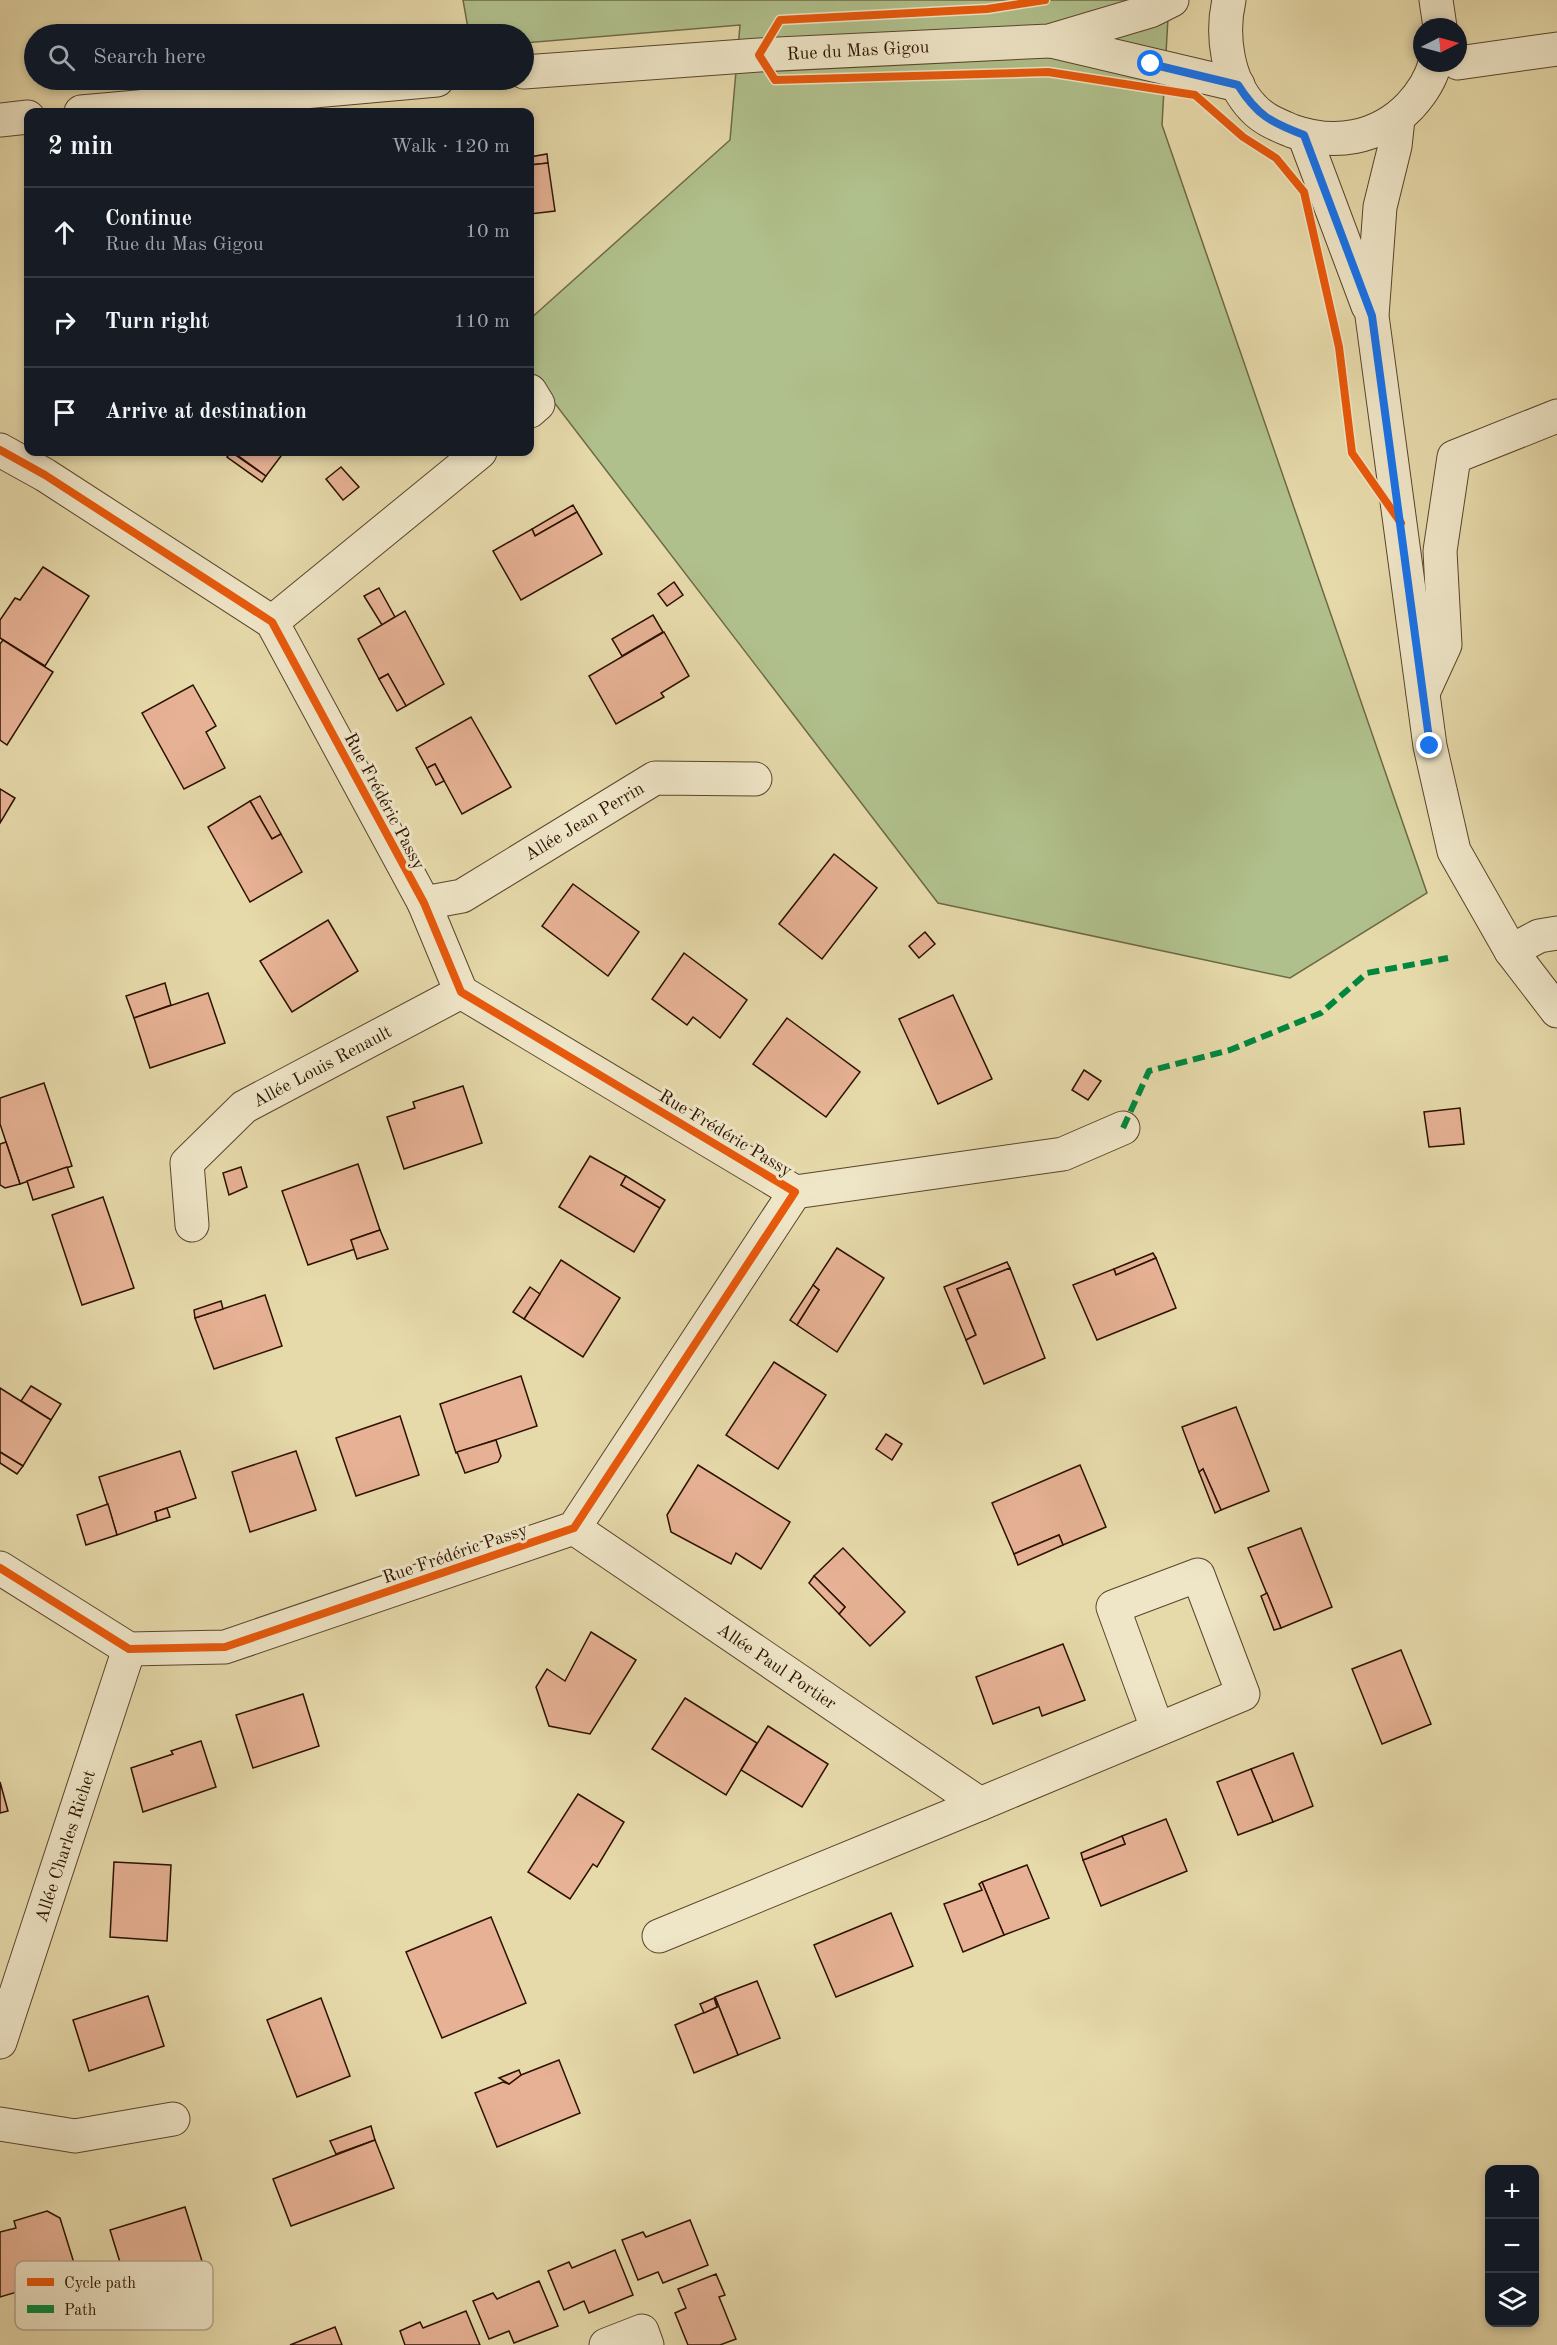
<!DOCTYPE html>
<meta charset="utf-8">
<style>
:root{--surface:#171b24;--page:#20242c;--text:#f1f3f6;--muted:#9ea1a6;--line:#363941}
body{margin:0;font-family:"Old Standard TT",serif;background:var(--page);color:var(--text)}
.controls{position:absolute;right:18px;bottom:18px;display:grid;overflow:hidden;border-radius:12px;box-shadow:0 3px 9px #0003}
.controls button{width:54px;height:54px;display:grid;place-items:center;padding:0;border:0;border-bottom:2px solid var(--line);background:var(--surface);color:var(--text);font:30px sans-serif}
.compass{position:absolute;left:1413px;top:18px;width:54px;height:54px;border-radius:50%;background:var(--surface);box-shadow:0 3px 9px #0003;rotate:84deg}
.stop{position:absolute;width:18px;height:18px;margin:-14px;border:4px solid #1a73e8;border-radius:50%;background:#fff}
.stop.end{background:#1a73e8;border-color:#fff;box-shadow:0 2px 6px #0008}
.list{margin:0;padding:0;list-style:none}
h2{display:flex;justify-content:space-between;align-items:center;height:78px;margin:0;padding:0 24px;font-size:26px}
h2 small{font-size:20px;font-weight:400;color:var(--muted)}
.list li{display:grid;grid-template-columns:39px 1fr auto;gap:18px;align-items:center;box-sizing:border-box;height:90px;padding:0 24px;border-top:2px solid var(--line)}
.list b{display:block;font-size:22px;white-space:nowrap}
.list p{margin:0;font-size:20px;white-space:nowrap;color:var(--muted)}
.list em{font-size:20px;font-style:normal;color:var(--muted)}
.icon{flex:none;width:33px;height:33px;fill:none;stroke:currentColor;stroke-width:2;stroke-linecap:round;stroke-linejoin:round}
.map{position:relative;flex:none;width:1557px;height:2345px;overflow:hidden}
.search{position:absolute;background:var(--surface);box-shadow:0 3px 9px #0003;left:24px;top:24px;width:510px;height:66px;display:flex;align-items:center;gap:15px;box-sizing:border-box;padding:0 21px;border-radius:33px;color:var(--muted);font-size:22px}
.panel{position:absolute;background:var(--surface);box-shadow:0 3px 9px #0003;left:24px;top:108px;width:510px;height:348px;border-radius:12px}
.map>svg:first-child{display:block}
.green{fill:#b0c08c;stroke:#6e6946;stroke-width:1.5}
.building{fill:#e6b194;stroke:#2c1200;stroke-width:1.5}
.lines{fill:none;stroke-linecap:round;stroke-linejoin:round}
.minor-casing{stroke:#5a442a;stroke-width:35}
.minor{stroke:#efe6c8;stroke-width:33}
.quiet{stroke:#00873e;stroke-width:6;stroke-dasharray:12 6;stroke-linecap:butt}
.cycleway-casing{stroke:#efe6c8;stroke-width:11}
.cycleway{stroke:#e8590c;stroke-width:8}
.route{stroke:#1a73e8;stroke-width:8}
.labels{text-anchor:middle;stroke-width:6;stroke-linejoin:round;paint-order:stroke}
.street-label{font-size:18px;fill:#2c1200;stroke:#efe6c8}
.key{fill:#efe6c8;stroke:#b4a68c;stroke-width:1.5}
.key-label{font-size:16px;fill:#2c1200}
</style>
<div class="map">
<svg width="1557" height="2345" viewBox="0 0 1557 2345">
<rect width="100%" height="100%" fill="#e6d9aa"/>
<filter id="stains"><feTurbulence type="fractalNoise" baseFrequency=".00333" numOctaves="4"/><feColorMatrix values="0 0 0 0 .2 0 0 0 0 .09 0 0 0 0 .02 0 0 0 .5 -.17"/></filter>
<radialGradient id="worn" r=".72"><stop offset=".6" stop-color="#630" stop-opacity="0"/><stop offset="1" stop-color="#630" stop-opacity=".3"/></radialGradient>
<path class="green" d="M463 0H1169L1162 125 1427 893 1290 978 938 903 530 371V319L730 140 740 25 524 43V34H469Z"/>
<g class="building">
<path d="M547 154 548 163 530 165V157Z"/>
<path d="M548 163 555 211 530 214V165Z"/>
<path d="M231 452 266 476 262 482 227 457Z"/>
<path d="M233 452H284L266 476Z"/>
<path d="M341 467 359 487 343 500 326 479Z"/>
<path d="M573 505 577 512 535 536 532 529Z"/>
<path d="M577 512 602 554 521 600 493 551 532 529 535 536Z"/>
<path d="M43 567 89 596 45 666 0 638V620L15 598 20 600Z"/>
<path d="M674 582 683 595 667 606 658 594Z"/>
<path d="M379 588 395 617 382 625 364 596Z"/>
<path d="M405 611 444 684 406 706 388 674 379 679 358 639Z"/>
<path d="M653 615 663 632 622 656 612 639Z"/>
<path d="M664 632 689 676 661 693 664 697 616 724 589 676Z"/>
<path d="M3 640 53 672 7 745 0 740V644Z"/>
<path d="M388 674 406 706 397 711 379 679Z"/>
<path d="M193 685 216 726 206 732 225 768 184 789 142 713Z"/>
<path d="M471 717 511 787 462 814 435 764 427 768 416 748Z"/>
<path d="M435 764 444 781 436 785 427 768Z"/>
<path d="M0 789 15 798 0 823Z"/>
<path d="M260 796 281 834 272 839 250 801Z"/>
<path d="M250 801 272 839 281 834 302 872 250 902 208 827Z"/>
<path d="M834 854 877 888 822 959 779 924Z"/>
<path d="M573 884 639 932 608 976 542 926Z"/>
<path d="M328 920 358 971 292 1012 260 961Z"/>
<path d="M925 932 935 944 919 958 909 946Z"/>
<path d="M684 953 747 1000 720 1038 693 1017 687 1025 652 999Z"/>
<path d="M165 983 171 1005 134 1018 126 996Z"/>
<path d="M208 993 225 1043 150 1068 134 1018Z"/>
<path d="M953 995 992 1079 938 1104 899 1019Z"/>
<path d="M787 1018 860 1072 826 1117 753 1064Z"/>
<path d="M1084 1070 1101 1081 1088 1100 1072 1090Z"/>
<path d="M44 1083 72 1166 20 1184 0 1124V1098Z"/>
<path d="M463 1086 482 1143 404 1169 387 1117 415 1108 413 1102Z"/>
<path d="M1460 1108 1464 1144 1429 1147 1424 1112Z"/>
<path d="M6 1142 20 1184 5 1188 0 1185V1144Z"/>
<path d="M590 1156 626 1176 621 1185 660 1208 634 1252 559 1207Z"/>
<path d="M358 1164 380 1230 351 1240 355 1249 308 1265 282 1191Z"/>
<path d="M67 1167 74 1187 33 1200 27 1181Z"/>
<path d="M241 1167 247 1187 229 1195 223 1173Z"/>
<path d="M626 1176 665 1200 660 1208 621 1185Z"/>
<path d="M103 1197 134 1288 82 1305 52 1215Z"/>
<path d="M380 1230 388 1249 357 1259 351 1240Z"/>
<path d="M837 1248 884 1278 837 1352 797 1325 819 1290 813 1285Z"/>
<path d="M1153 1253 1156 1258 1116 1275 1114 1269Z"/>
<path d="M1156 1258 1176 1308 1097 1340 1073 1285 1114 1269 1116 1275Z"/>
<path d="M561 1260 620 1298 583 1357 524 1319Z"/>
<path d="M1007 1262 1010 1268 957 1289 976 1335 966 1340 944 1287Z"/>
<path d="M1010 1268 1045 1358 984 1384 966 1340 976 1335 957 1289Z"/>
<path d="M813 1285 819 1290 797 1325 790 1320Z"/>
<path d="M530 1287 540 1294 524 1319 513 1312Z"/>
<path d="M265 1295 282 1346 214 1369 195 1318Z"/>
<path d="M221 1301 223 1309 195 1318 194 1310Z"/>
<path d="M774 1362 826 1395 778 1469 726 1435Z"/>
<path d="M521 1376 537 1426 456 1453 440 1404Z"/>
<path d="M31 1386 61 1404 51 1420 21 1401Z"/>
<path d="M0 1388 51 1420 23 1466 0 1452Z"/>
<path d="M1236 1407 1269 1491 1221 1510 1203 1469 1199 1472 1182 1427Z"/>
<path d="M400 1416 419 1475 356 1496 336 1438Z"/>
<path d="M886 1434 902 1444 892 1460 876 1449Z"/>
<path d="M496 1440 501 1456 498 1462 465 1473 457 1452Z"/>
<path d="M180 1451 196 1498 155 1512 157 1521 117 1535 99 1477Z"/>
<path d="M296 1451 316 1510 250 1532 232 1472Z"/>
<path d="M0 1452 23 1466 17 1474 0 1463Z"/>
<path d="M698 1465 790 1522 761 1569 736 1553 731 1564 671 1532 667 1515Z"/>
<path d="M1080 1465 1106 1527 1063 1545 1059 1535 1014 1554 992 1503Z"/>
<path d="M1203 1469 1221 1510 1215 1513 1199 1472Z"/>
<path d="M108 1504 117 1535 86 1545 77 1515Z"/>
<path d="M167 1508 170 1517 157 1521 155 1512Z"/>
<path d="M1301 1528 1332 1607 1281 1628 1248 1548Z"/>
<path d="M1059 1535 1063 1545 1018 1565 1014 1554Z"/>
<path d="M843 1548 905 1612 870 1646 839 1614 845 1607 814 1576Z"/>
<path d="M814 1576 845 1607 839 1614 809 1583Z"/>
<path d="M1267 1593 1281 1628 1274 1630 1261 1596Z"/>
<path d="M591 1632 636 1660 590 1734 549 1726 536 1687 547 1669 565 1681Z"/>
<path d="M1063 1644 1085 1700 1042 1716 1039 1707 993 1724 976 1677Z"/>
<path d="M1401 1650 1431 1724 1382 1744 1352 1669Z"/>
<path d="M303 1694 319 1746 253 1768 236 1715Z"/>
<path d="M685 1698 757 1743 726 1795 652 1749Z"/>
<path d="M768 1726 828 1764 802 1807 741 1770Z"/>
<path d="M201 1741 216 1787 143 1812 131 1768 173 1754 171 1751Z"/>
<path d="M1293 1753 1313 1806 1273 1822 1251 1769Z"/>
<path d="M1251 1769 1273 1822 1238 1835 1217 1782Z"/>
<path d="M0 1782 8 1811 0 1813Z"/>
<path d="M578 1794 624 1822 597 1867 593 1864 570 1899 528 1872Z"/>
<path d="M1166 1819 1187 1871 1101 1906 1083 1860 1125 1844 1122 1836Z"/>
<path d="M1122 1836 1125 1844 1083 1860 1081 1853Z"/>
<path d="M114 1862 171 1865 167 1941 110 1937Z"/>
<path d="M1027 1865 1049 1918 1004 1935 982 1882Z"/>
<path d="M982 1882 1004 1935 963 1952 944 1904 982 1890 979 1884Z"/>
<path d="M891 1913 913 1966 836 1997 814 1945Z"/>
<path d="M491 1917 526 2003 442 2038 406 1952Z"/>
<path d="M757 1981 780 2038 738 2055 715 1997Z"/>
<path d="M148 1996 164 2046 89 2071 73 2020Z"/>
<path d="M715 1997 738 2055 694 2073 675 2025 717 2007Z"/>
<path d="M321 1998 350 2076 297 2097 267 2020Z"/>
<path d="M714 1998 717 2007 704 2013 700 2004Z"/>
<path d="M559 2060 580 2113 497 2147 475 2093 503 2082 509 2084 521 2075Z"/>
<path d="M519 2070 521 2075 509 2084 499 2078Z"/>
<path d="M371 2126 375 2140 336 2154 330 2141Z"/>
<path d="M375 2140 394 2188 291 2226 273 2179Z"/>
<path d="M185 2207 202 2261 127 2285 110 2230Z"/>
<path d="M47 2211 60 2218 74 2263 55 2269 57 2280 0 2297V2232L16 2228 14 2221Z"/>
<path d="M690 2220 708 2265 663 2283 658 2272 638 2280 622 2240 643 2232 646 2237Z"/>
<path d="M615 2250 633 2295 589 2313 584 2301 564 2310 548 2271 569 2262 572 2268Z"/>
<path d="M716 2274 725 2295 719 2297 736 2339 720 2345H688L675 2313 686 2308 678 2289Z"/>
<path d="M539 2281 558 2326 514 2343 509 2331 489 2339 473 2301 493 2293 497 2299Z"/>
<path d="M466 2311 480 2345H405L400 2331 420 2322 423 2328Z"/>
<path d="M335 2327 342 2345H290Z"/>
</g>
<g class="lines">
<defs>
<g id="minor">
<path d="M1229 0C1221 35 1227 81 1253 108 1264 120 1278 125 1292 131 1334 146 1378 139 1410 106 1421 94 1431 79 1435 63"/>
<path d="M1436 0 1440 27"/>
<path d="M1051 41 1238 85"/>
<path d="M1458 63 1557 49"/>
<path d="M524 72 759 55 1049 41 1150 11 1172 0"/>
<path d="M81 112 437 80"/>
<path d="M1398 119 1395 146 1380 207 1372 316 1430 746 1454 851 1511 951 1557 1011"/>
<path d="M0 120 28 117"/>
<path d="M1304 135 1368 306"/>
<path d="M530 391 538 404 530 411"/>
<path d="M0 450 45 475 272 622 424 903 461 992 795 1192 574 1528 225 1647 129 1649 0 1568"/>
<path d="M272 622 480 452"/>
<path d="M1423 693 1445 645 1440 551 1454 457 1557 416"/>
<path d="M424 903 462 896 655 778 755 779"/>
<path d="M1511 951 1539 936 1557 933"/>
<path d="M795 1192 1063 1154 1123 1128"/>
<path d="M192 1225 187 1163 244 1107 461 992"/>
<path d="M574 1528 980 1804 659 1936"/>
<path d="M980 1804 1243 1694 1198 1575 1113 1607 1157 1728"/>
<path d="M0 2042 129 1649"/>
<path d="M0 2124 75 2136 173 2119"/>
<path d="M606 2345 642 2331 647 2345"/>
</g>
</defs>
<use href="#minor" class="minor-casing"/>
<use href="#minor" class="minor"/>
<path class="quiet" d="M1123 1128 1149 1071 1230 1050 1321 1013 1367 973 1448 958"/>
<defs>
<g id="cycleway">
<path d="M1045 0 987 9 780 20 759 55 775 80 1048 72 1195 95 1243 137 1276 158 1304 192 1339 347 1352 453 1401 523"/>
<path d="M0 450 45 475 272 622 424 903 461 992 795 1192 574 1528 225 1647 129 1649 0 1568"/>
</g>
</defs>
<use href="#cycleway" class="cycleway-casing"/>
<use href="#cycleway" class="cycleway"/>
</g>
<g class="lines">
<path class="route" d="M1151 64 1238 85C1257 115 1270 122 1304 135L1372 316 1430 746"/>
</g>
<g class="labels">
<g class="street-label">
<text transform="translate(858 50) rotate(-3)" y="6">Rue du Mas Gigou</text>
<text transform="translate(385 801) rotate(62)" y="6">Rue Frédéric Passy</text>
<text transform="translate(584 821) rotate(-31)" y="6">Allée Jean Perrin</text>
<text transform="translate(322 1066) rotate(-28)" y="6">Allée Louis Renault</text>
<text transform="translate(726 1133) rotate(31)" y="6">Rue Frédéric Passy</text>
<text transform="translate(455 1553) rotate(-19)" y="6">Rue Frédéric Passy</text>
<text transform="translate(777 1666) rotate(34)" y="6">Allée Paul Portier</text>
<text transform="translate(65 1846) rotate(-72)" y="6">Allée Charles Richet</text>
</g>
</g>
<rect x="15" y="2261" width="198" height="69" rx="9" class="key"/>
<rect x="27" y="2278" width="27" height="8" fill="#e8590c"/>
<rect x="27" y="2305" width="27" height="8" fill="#00873e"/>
<g class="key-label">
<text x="64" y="2288">Cycle path</text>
<text x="64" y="2315">Path</text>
</g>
<rect width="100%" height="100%" filter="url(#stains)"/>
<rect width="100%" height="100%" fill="url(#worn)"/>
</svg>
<div class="controls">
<button>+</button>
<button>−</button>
<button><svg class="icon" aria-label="layers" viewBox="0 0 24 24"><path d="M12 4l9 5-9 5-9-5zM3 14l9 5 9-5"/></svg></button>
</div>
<svg class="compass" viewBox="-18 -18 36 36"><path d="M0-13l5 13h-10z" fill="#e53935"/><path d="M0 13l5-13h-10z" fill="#9ea1a6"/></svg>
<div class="stop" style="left:1151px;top:64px"></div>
<div class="stop end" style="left:1430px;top:746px"></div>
<div class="search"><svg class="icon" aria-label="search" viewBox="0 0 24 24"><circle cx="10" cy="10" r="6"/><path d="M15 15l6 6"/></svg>Search here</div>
<section class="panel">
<h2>2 min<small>Walk · 120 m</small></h2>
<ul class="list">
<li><svg class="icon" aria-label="ahead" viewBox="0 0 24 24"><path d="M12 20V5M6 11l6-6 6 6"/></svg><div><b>Continue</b><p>Rue du Mas Gigou</p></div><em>10 m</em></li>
<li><svg class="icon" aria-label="right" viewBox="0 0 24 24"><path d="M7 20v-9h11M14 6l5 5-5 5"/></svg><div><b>Turn right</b></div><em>110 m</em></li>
<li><svg class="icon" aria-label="arrive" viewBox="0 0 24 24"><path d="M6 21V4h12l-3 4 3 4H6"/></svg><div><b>Arrive at destination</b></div></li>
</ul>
</section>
</div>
